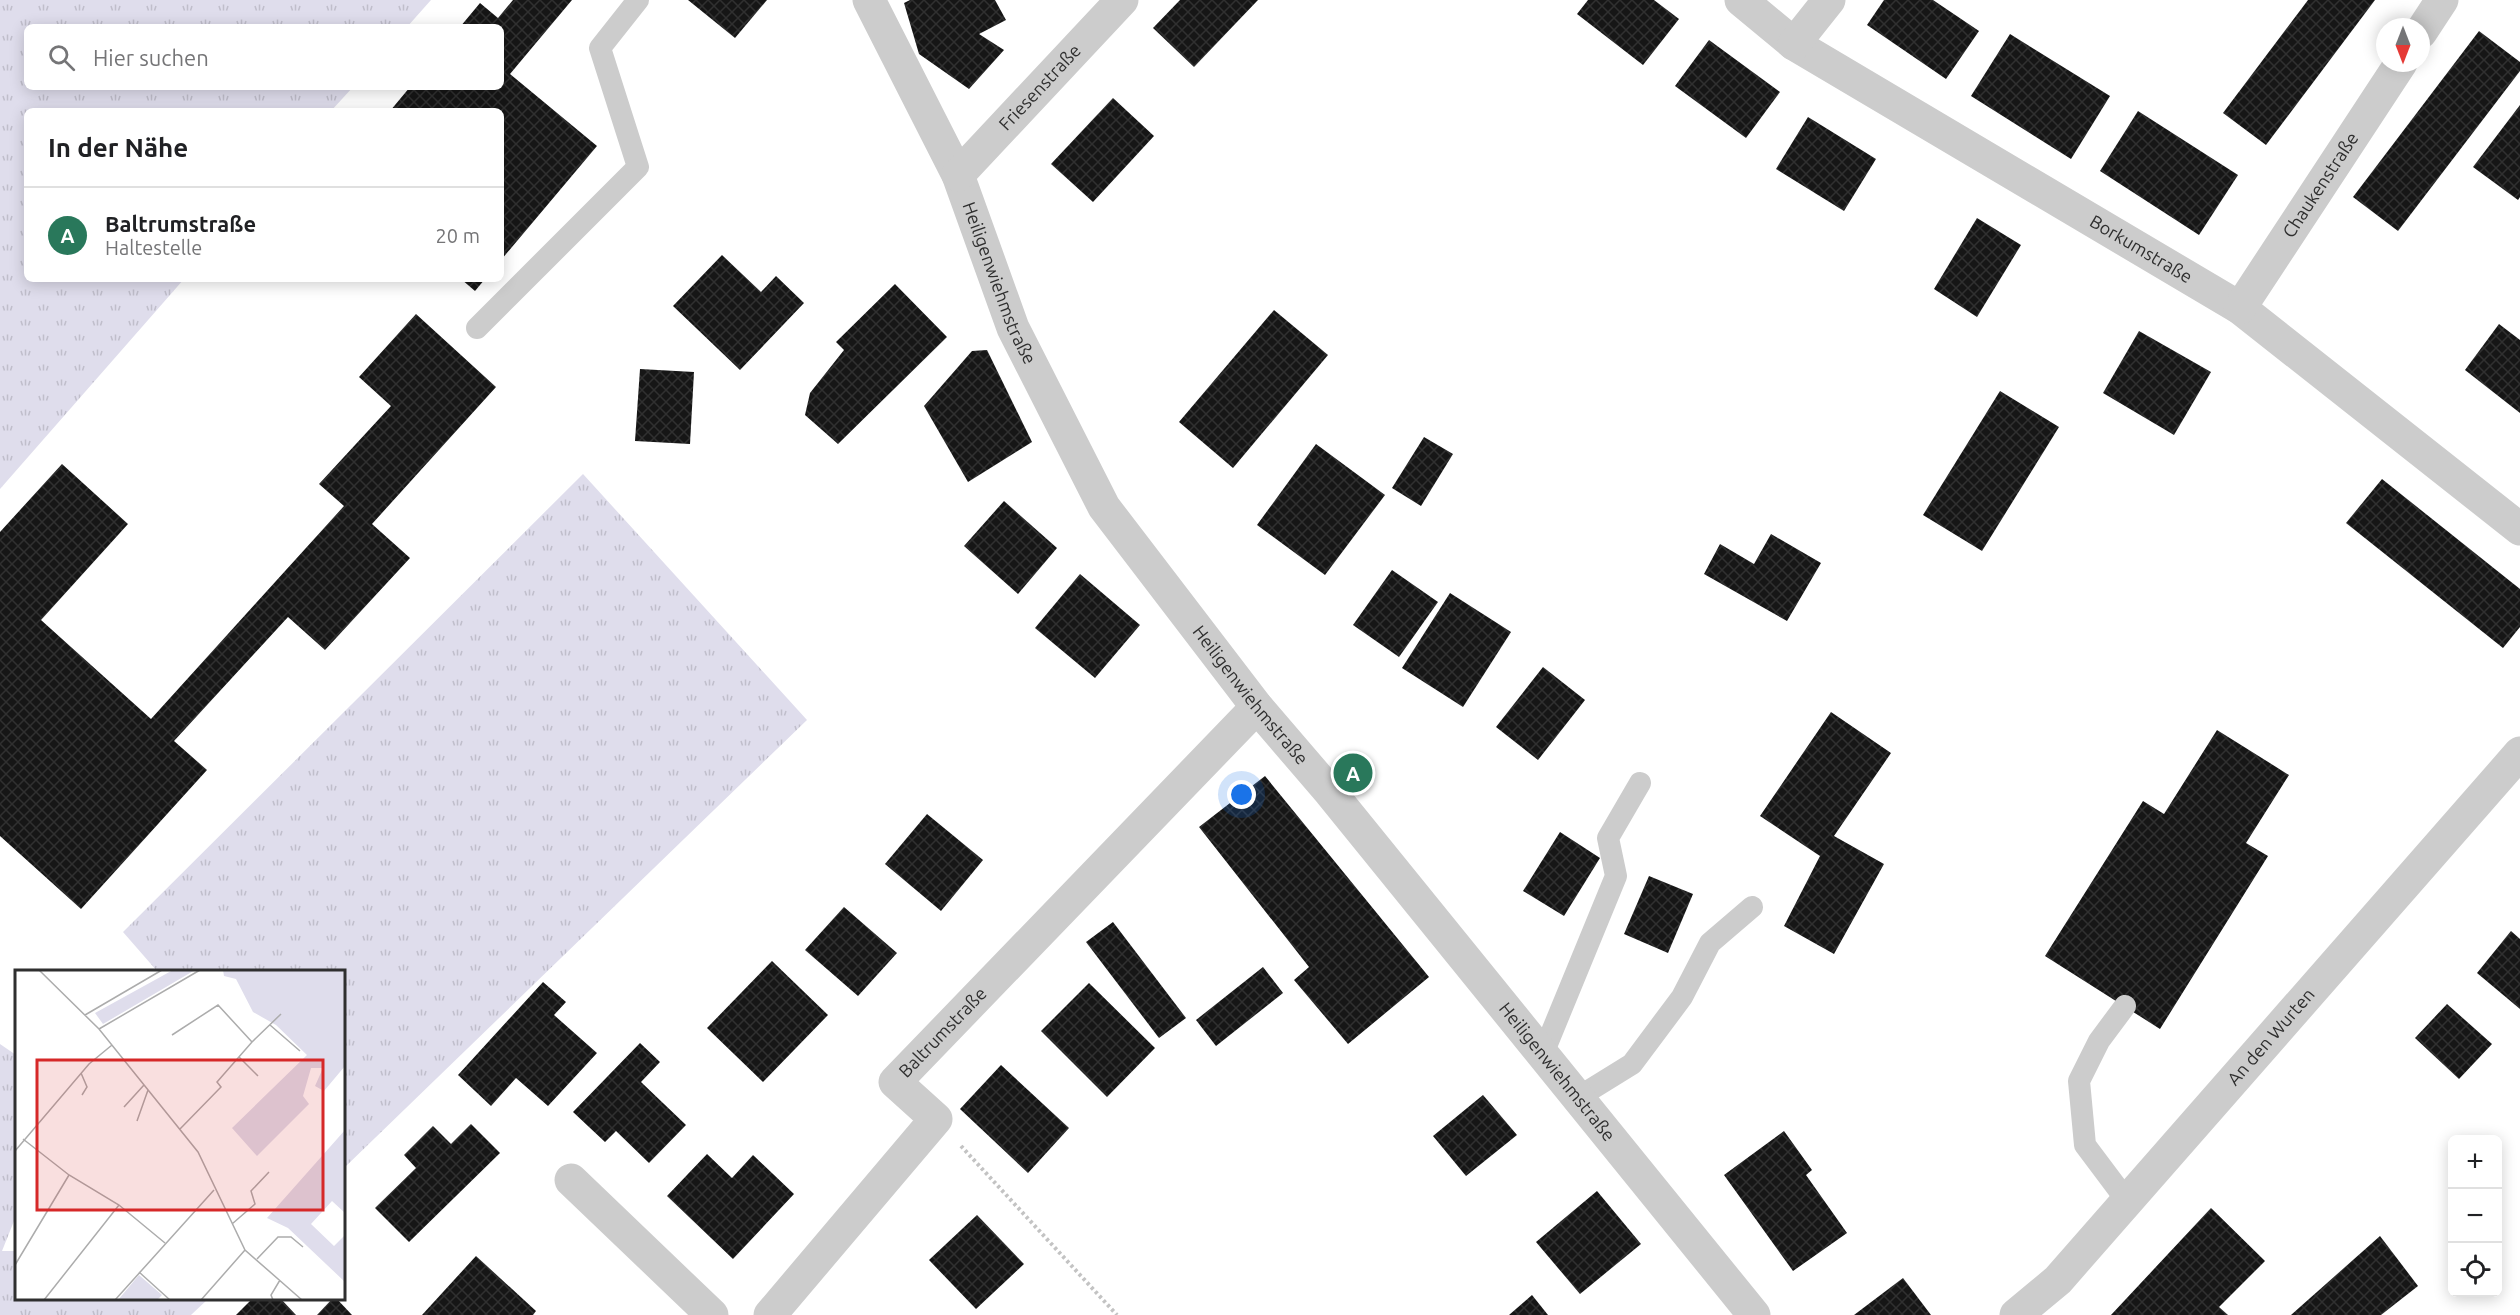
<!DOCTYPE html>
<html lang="de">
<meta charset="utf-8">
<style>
:root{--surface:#fff;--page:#f6f6f6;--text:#202124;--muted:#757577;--line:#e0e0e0;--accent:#29785b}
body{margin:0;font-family:Ubuntu,sans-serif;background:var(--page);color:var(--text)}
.controls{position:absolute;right:18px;bottom:18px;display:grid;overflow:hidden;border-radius:9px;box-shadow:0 3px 15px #0003}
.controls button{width:54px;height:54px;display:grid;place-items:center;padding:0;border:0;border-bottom:2px solid var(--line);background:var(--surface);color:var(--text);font:30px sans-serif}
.compass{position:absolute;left:2376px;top:18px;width:54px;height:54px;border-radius:50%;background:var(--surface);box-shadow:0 3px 15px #0003;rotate:180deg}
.you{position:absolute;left:1242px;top:795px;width:21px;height:21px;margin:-15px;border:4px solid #fff;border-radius:50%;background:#1a73e8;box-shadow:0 0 0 9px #1a73e833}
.badge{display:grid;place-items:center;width:39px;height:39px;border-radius:50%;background:var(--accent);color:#fff;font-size:20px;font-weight:700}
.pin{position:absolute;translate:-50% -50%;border:3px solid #fff;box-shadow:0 2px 6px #0006}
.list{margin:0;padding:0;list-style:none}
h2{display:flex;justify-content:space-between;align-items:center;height:78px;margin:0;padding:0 24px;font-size:26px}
h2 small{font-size:20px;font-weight:400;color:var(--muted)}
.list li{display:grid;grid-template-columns:39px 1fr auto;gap:18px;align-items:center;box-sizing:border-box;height:96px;padding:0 24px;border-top:2px solid var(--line)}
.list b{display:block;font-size:22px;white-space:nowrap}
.list p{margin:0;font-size:20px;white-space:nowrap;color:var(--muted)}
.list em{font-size:20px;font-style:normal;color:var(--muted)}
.icon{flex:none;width:33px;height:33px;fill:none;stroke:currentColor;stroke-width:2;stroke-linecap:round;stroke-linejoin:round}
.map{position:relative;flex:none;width:2520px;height:1315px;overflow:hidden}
.search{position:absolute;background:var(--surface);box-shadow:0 3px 15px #0003;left:24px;top:24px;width:480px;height:66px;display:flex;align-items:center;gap:15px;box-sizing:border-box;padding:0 21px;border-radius:9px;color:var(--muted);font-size:22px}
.panel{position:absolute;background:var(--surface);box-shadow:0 3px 15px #0003;left:24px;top:108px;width:480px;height:174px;border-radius:9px}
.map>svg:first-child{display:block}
.grass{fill:url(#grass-tufts)}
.building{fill:url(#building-cross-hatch)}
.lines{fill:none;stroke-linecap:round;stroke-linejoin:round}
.path{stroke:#c3c3c3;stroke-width:4;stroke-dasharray:3 3;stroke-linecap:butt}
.service{stroke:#ccc;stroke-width:22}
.minor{stroke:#ccc;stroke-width:33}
.labels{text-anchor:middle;stroke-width:6;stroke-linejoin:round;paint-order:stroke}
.street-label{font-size:18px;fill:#2f2f2f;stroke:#fff}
.inset-road{fill:none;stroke:#acacac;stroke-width:1.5}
.view{fill:#d62828;fill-opacity:0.15;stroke:#d62828;stroke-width:3}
.inset-edge{fill:none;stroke:#2f2f2f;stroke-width:3}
</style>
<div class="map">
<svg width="2520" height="1315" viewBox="0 0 2520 1315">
<defs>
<pattern id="grass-tufts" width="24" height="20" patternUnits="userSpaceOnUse" patternTransform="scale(1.5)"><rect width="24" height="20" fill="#dfddec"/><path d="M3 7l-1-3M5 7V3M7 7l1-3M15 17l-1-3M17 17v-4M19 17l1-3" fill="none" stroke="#c0becb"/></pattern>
<pattern id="building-cross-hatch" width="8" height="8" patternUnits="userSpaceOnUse" patternTransform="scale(1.5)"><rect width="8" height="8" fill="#161616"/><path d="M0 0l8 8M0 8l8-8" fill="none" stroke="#303030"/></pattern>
</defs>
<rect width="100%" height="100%" fill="#fff"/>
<g class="grass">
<path d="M0 0H431L407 27H27V87H353L331 111H27V279H184L0 489Z"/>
<path d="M583 474 807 720 344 1168V972L157 971 123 932Z"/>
<path d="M0 1044 16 1055V1216L2 1251H16V1298L208 1299 191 1315H0Z"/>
</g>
<g class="building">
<path d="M513 0H572L510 74 597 146 501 260V111H390L410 87H501V27H460L480 3 498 18Z"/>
<path d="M688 0H767L735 38Z"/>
<path d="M910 0H995L1006 20 979 34 1004 50 969 89 919 54 904 3Z"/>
<path d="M1180 0H1258L1194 67 1153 28Z"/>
<path d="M1588 0H1654L1679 19 1643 65 1577 14Z"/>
<path d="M1884 0H1933L1979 31 1946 79 1867 25Z"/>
<path d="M2308 0H2375L2266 145 2223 113Z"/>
<path d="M2479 31 2520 62V71L2398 231 2353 197Z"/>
<path d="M2010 34 2110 96 2071 159 1971 96Z"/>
<path d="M1709 40 1780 92 1746 138 1675 86Z"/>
<path d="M1113 98 1154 136 1093 202 1051 164Z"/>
<path d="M2520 105V197L2518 200 2473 167Z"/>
<path d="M2138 111 2238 175 2199 235 2100 171Z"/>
<path d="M1808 117 1876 159 1844 211 1776 169Z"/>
<path d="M1977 218 2021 245 1977 317 1934 289Z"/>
<path d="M722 255 761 292 776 276 804 303 740 370 673 306Z"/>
<path d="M461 279H485L475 291Z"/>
<path d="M895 284 947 337 838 444 805 415 810 393 844 350 836 342Z"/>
<path d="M1274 310 1328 355 1233 468 1179 422Z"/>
<path d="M416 314 496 387 372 524 410 558 325 650 288 617 174 741 207 770 81 909 0 836V532L62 464 128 524 41 620 151 719 344 506 319 484 391 406 359 377Z"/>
<path d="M2499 324 2520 340V413L2465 370Z"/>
<path d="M2139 331 2211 372 2174 435 2103 393Z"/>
<path d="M987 350 1032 442 968 482 924 406 972 351Z"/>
<path d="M640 369 694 372 690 444 635 441Z"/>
<path d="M2000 391 2059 427 1982 551 1923 515Z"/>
<path d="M1424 437 1453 454 1421 506 1392 488Z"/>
<path d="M1316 444 1385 495 1325 575 1257 525Z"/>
<path d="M2382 479 2520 589V627L2503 648 2346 523Z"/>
<path d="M1004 501 1057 548 1018 594 964 546Z"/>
<path d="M1771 534 1821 563 1787 621 1704 574 1720 544 1754 564Z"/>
<path d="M1392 570 1438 602 1399 657 1353 625Z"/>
<path d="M1080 574 1140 625 1095 678 1035 628Z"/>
<path d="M1450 593 1511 632 1463 707 1402 668Z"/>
<path d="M1543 667 1585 700 1538 760 1496 727Z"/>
<path d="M1831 712 1891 753 1834 836 1884 864 1834 954 1784 926 1820 856 1760 816Z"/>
<path d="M2217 730 2289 775 2246 843 2268 856 2160 1029 2045 956 2143 801 2164 814Z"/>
<path d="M1265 776 1429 977 1348 1044 1294 980 1309 967 1199 827Z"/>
<path d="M927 814 983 860 941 911 885 864Z"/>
<path d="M1560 832 1600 858 1564 916 1523 891Z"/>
<path d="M1649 876 1693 894 1668 953 1624 934Z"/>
<path d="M844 907 897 953 858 996 805 950Z"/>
<path d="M1113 922 1186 1018 1159 1038 1086 942Z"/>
<path d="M2511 931 2520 939V1009L2477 973Z"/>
<path d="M772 961 828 1015 763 1082 707 1028Z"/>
<path d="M1263 967 1283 993 1216 1046 1196 1020Z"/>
<path d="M543 982 566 1002 554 1015 597 1053 548 1106 516 1078 491 1106 458 1075Z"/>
<path d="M1089 983 1155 1048 1107 1097 1041 1031Z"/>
<path d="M2447 1004 2492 1044 2459 1079 2415 1038Z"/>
<path d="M640 1043 660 1062 641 1082 686 1125 649 1163 616 1131 605 1142 573 1112Z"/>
<path d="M1001 1065 1069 1128 1028 1173 960 1109Z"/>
<path d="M1483 1095 1517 1135 1466 1176 1433 1136Z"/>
<path d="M471 1124 500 1153 409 1242 375 1208 416 1168 404 1155 433 1126 451 1144Z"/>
<path d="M1784 1131 1812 1170 1806 1175 1847 1233 1793 1271 1724 1175Z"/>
<path d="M707 1154 732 1178 753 1155 794 1194 733 1259 667 1196Z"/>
<path d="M1597 1191 1641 1244 1580 1294 1536 1242Z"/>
<path d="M2211 1208 2265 1261 2219 1307 2228 1315H2111Z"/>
<path d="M977 1215 1024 1264 976 1309 929 1260Z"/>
<path d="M2380 1236 2418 1286 2381 1315H2291Z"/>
<path d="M476 1256 536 1311 533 1315H422Z"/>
<path d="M1903 1278 1931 1315H1854Z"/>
<path d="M1532 1295 1548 1315H1509Z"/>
<path d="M253 1298H280L296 1315H236Z"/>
<path d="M333 1298H336L352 1315H317Z"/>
</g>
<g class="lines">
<path class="path" d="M961 1146 1117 1315"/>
<g class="service">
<path d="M477 328 638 167 600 48 638 0"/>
<path d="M2125 1006 2099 1041 2079 1081 2085 1145 2127 1201"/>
<path d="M1542 1056 1616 876 1608 838 1640 783"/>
<path d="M1577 1098 1632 1064 1682 997 1710 943 1752 907"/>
</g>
<g class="minor">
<path id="s1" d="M869 0 958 175 1013 328 1104 507 1257 707 1330 792 1754 1315"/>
<path id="s2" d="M1741 0 1794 44 2240 308 2520 529"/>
<path d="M2421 32 2442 0"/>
<path d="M1794 44 1829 0"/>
<path id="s3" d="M958 175 1122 0"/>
<path id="s4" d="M2240 308 2401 63"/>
<path d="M571 1180 712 1315"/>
<path id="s5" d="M770 1315 936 1119 895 1082 1257 707"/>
<path id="s6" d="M2016 1315 2058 1280 2520 753"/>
</g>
</g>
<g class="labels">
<g class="street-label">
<text dy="6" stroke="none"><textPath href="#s3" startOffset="120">Friesenstraße</textPath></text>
<text dy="6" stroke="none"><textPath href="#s4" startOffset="147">Chaukenstraße</textPath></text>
<text dy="6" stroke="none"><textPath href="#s2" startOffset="472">Borkumstraße</textPath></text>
<text dy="6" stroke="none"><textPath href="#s1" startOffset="312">Heiligenwiehmstraße</textPath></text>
<text dy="6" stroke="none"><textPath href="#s1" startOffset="798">Heiligenwiehmstraße</textPath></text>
<text dy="6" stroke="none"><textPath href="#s5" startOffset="381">Baltrumstraße</textPath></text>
<text dy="6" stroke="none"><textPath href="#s6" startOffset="378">An den Wurten</textPath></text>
<text dy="6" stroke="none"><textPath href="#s1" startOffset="1284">Heiligenwiehmstraße</textPath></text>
</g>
</g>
<g transform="translate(15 970)">
<rect width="330" height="330" fill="#fff"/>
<path d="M158 0H180L88 54 80 43ZM208 0H330V96L309 121 300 116 308 98H296L288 126 294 134 242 186 217 158 292 85 261 55 238 42 221 9 209 6ZM330 160V243L317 231 296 254 319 276 330 265V312L273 258 252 248ZM124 305 147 325 142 330H103Z" fill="#dfddec"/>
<path class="inset-road" d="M24 0 84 59 183 182 230 280 287 330M70 45 147 0M255 55 285 81M84 59 185 0M157 65 203 35 237 72M224 87 243 106M66 103 72 117 67 125M109 137 129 115M122 151 133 120M165 159 206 117 202 112 237 72 266 44M8 169 54 205 104 235 150 273M0 181 74 94 97 75M217 254 240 234 236 221 254 202M242 289 263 267H276L288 277M0 295 54 205M124 302 155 330M29 330 104 235M100 330 199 220M186 330 230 280M258 330 256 325 265 310"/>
<path class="view" d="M22 90H308V240H22Z"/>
<rect width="330" height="330" class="inset-edge"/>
</g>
</svg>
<div class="controls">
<button>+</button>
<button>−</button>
<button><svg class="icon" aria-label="locate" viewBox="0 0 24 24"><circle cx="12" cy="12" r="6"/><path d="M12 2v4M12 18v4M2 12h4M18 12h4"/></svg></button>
</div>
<svg class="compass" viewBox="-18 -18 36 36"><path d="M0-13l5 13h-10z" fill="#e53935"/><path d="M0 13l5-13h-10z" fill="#757577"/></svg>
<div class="you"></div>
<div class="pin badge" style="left:1353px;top:773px">A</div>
<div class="search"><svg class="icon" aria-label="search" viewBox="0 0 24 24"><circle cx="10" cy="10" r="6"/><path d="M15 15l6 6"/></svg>Hier suchen</div>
<section class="panel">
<h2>In der Nähe<small></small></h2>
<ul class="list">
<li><span class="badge">A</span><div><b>Baltrumstraße</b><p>Haltestelle</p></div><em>20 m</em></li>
</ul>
</section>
</div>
